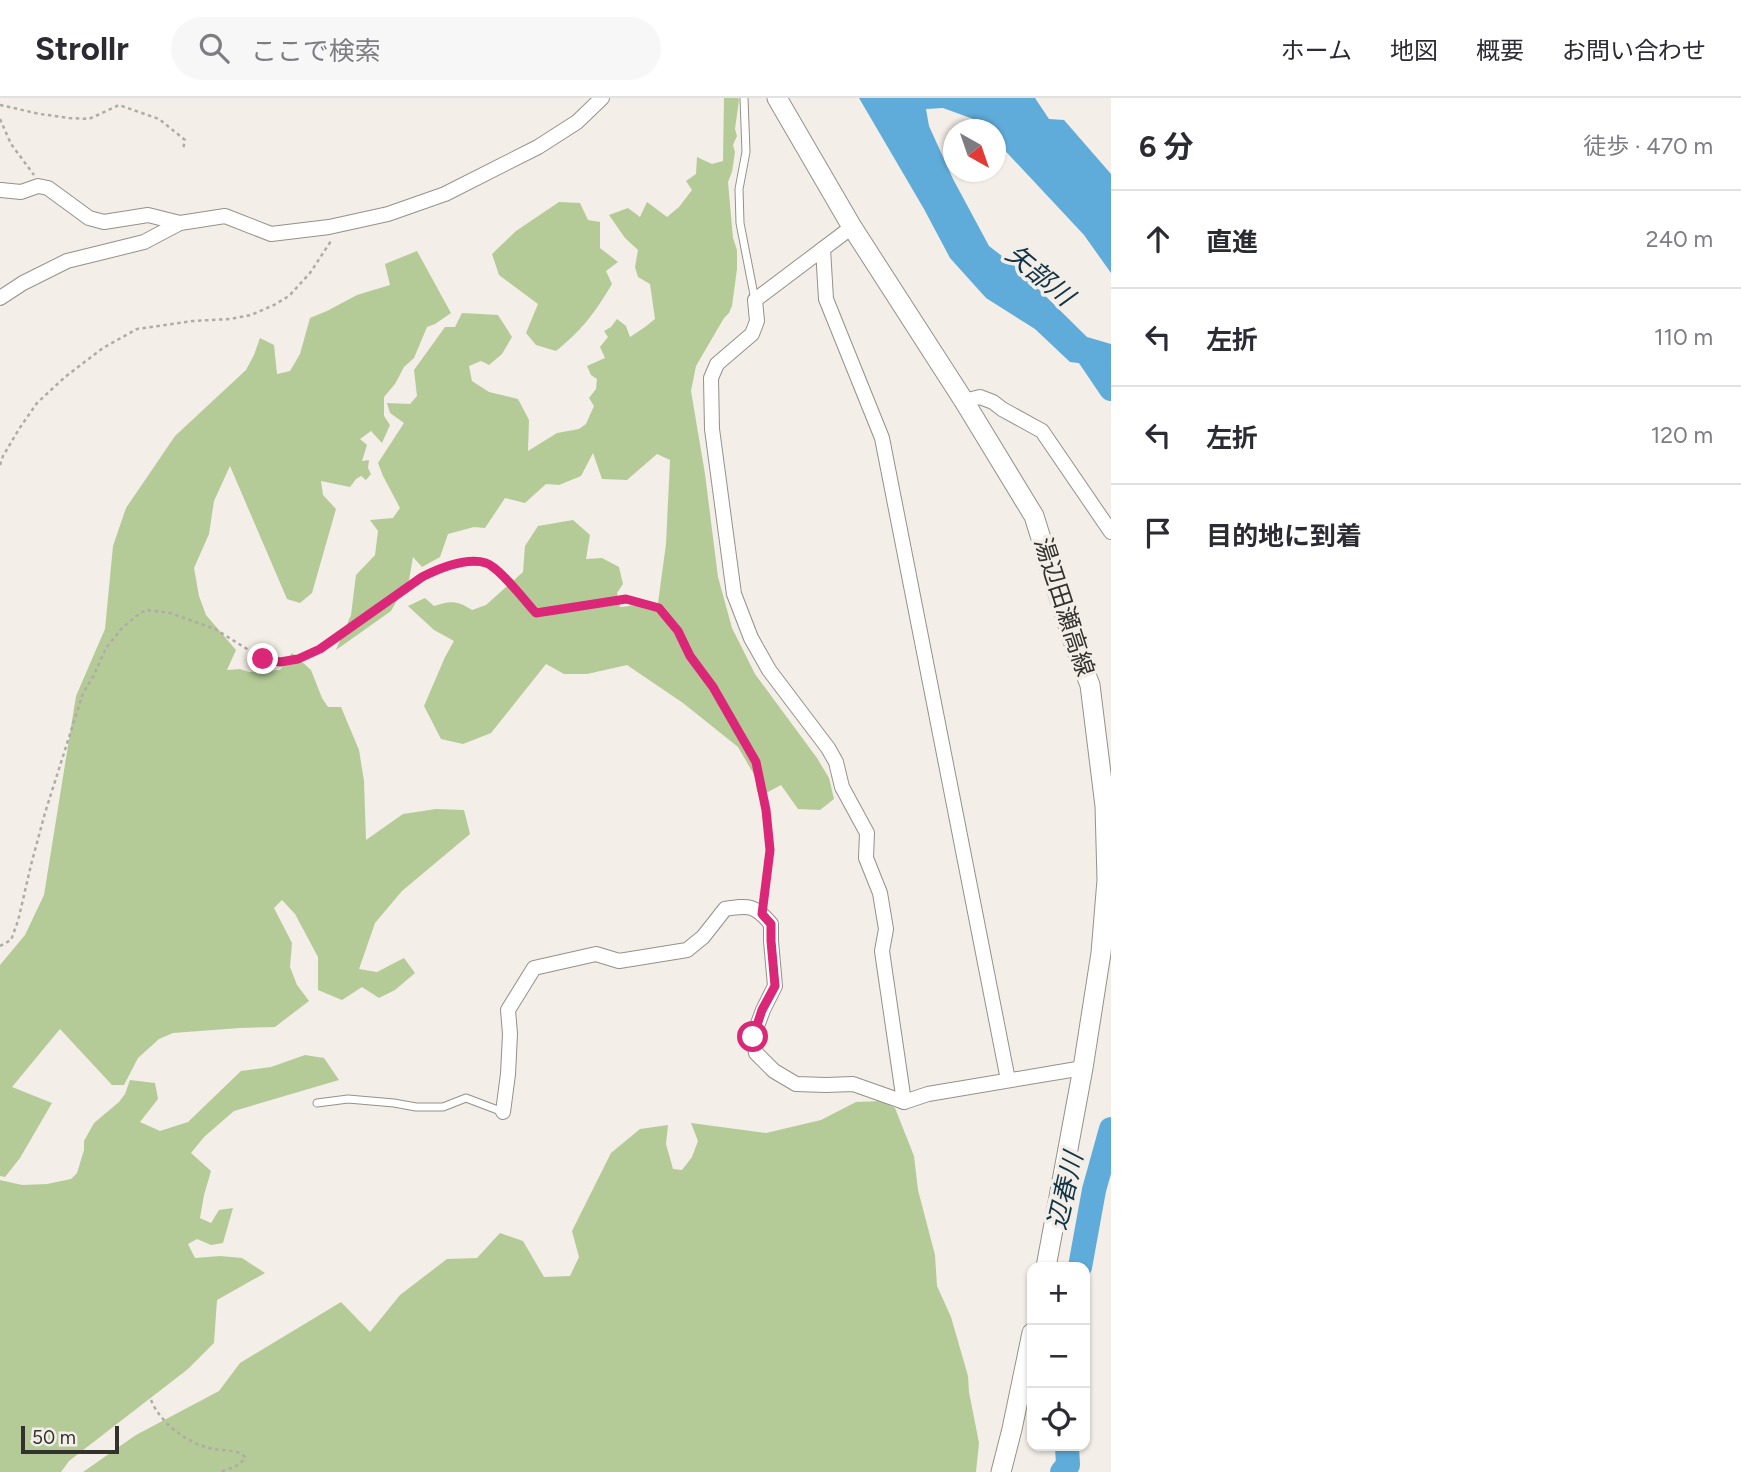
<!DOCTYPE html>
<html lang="ja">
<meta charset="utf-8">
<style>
:root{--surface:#fff;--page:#f7f7f7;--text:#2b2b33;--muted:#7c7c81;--line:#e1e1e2}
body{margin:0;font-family:Figtree,"Noto Sans JP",sans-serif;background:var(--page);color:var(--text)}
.controls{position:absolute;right:21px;bottom:21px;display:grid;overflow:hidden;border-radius:14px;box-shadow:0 2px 5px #0004}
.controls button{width:63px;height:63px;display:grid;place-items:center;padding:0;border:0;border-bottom:2px solid var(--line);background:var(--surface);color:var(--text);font:35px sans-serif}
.compass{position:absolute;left:943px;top:21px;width:63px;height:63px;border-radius:50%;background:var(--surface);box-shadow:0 2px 5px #0004;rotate:140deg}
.scale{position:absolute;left:21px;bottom:18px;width:98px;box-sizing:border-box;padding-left:7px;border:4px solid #33322f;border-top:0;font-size:19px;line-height:24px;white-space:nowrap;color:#33322f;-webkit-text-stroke:5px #f3eee7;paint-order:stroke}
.stop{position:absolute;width:21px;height:21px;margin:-16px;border:5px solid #db2777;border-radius:50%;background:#fff}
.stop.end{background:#db2777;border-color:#fff;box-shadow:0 2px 7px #0008}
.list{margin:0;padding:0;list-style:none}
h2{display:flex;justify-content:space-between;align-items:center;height:91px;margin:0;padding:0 28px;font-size:30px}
h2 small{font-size:23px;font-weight:400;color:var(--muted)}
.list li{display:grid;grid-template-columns:46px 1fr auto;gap:21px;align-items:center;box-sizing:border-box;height:98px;padding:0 28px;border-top:2px solid var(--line)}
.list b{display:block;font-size:26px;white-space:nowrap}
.list em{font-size:23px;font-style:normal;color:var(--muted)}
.icon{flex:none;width:38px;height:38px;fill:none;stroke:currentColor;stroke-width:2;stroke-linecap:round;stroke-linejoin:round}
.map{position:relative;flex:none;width:1111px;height:1374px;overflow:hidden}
header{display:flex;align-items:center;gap:42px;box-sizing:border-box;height:98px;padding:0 35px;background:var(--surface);border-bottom:2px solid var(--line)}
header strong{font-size:33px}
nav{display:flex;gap:38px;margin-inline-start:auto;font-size:24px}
.search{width:490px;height:63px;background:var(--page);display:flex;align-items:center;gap:18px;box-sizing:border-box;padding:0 24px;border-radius:38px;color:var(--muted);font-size:26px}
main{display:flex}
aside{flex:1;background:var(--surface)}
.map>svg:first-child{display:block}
.green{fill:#b4cb97}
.water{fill:#5fabd9}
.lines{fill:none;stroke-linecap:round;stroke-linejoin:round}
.stream{stroke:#5fabd9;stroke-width:4.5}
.river{stroke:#5fabd9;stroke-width:24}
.service-casing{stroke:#95918a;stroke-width:9}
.minor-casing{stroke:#95918a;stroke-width:16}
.secondary-casing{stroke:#95918a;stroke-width:21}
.path{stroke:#afaca6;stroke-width:2.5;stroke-dasharray:3.5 3.5;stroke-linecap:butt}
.service{stroke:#fff;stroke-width:7}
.minor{stroke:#fff;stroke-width:14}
.secondary{stroke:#fff;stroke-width:19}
.route{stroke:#db2777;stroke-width:9}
.labels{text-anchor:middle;stroke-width:7;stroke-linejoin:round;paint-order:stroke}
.street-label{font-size:24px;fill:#33322f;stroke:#f3eee7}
.water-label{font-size:26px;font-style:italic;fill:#133548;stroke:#f3eee7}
</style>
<header>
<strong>Strollr</strong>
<div class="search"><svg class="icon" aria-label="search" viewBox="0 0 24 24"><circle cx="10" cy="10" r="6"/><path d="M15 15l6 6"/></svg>ここで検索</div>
<nav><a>ホーム</a><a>地図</a><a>概要</a><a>お問い合わせ</a></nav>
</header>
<main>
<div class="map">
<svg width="1111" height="1374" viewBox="0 0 1111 1374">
<rect width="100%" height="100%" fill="#f3eee7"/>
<g class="green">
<path d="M724 0H738L739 2 735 31 737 38 733 47 735 54 732 74 728 84 733 140 737 152V171L732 208 729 215 724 220 696 268 691 293 705 376 718 479 732 530 755 576 817 660 829 680 834 701 820 712 798 711 781 687 768 694H757L755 678 738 649 683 605 627 567 587 576H564L546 566 491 635 463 646 441 641 424 608 445 559 454 543 434 532 408 508 425 500 434 508C451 503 456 502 472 512L486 507 523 474 525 448 538 428 573 422 590 437 586 461 602 460 619 469 623 486 617 495 620 509 658 505 666 446 670 362 657 356 627 382 602 381 593 355 581 378 559 387 546 386 525 405 505 400 485 430 474 429 448 436 440 459 422 469 413 459 409 482 391 513 336 552 351 517 356 477 375 457 378 433 370 422 393 420 400 410 383 378 378 365 404 325 390 315 387 305 410 306 417 298 414 272 445 229H455L462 215 498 217 512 239 502 256 489 267 481 263 469 268 472 283 489 294 518 301 529 322 528 353 557 335 579 331 586 326 594 308 589 300 596 291 597 281 591 277 587 268 605 260 600 249 608 239 604 233 611 229 617 221 626 228 630 239 645 229 655 221 650 186 638 179 635 169 638 152 625 140 609 117 628 110 640 119 647 104 667 119 679 109 692 92 686 83 696 76 697 59 712 66 723 63Z"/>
<path d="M559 104 580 105 588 122 600 124V150L618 164 606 173 612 186C594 216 583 231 556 253L536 247 526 235 538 206 499 177 492 156 516 133Z"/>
<path d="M417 153 451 215 435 226 427 229 414 260 404 269 395 286 384 299V318L390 327 382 345 371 333 360 341 367 347 362 363 369 362 368 370 371 376 366 382 361 378 356 381 350 389 321 383 323 397 336 411 312 495 300 505 287 501 230 368 214 403 209 436 194 470 199 498 206 517 236 552 227 572 240 571 249 574 280 572 292 555 311 572 322 600 328 609H341L359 652 364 683 366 742 403 716 436 711 464 712 470 736 402 793 375 825 359 871 377 874 404 860 415 875 395 892 379 900 362 889 342 902 318 892V859L295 816 282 802 274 810 292 845 290 869 297 887 309 903 275 929 240 930 173 935 159 941 138 960 124 987H112L60 931 12 989 52 1005 20 1060 5 1079 0 1078V867L25 837 44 797 76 598 105 531 113 448 126 410 175 338 246 272 254 257 260 240 274 247 277 276 290 273 300 256 310 220 327 213 357 197 390 187 385 166Z"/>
<path d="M305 957 324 960 339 982 234 1013 204 1039 191 1055 211 1073 204 1097 200 1120 211 1125 219 1112 233 1110 223 1145 211 1147 197 1141 188 1146 195 1160 220 1158 242 1160 265 1175 217 1202 214 1245 188 1271 69 1363 61 1374H0V1082L22 1087 47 1086 71 1081 77 1075 84 1052V1043L94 1025 119 1004 125 996 130 982 155 985 158 1001 140 1024 160 1033 188 1024 241 973 271 969Z"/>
<path d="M882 1003 895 1010 914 1058 918 1092 935 1157 937 1188 951 1219 968 1278 969 1294 979 1345 976 1374H83L136 1337 219 1293 240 1265 341 1204 370 1234 400 1197 447 1161 477 1160 500 1135 523 1143 544 1179 570 1178 579 1159 572 1133 611 1055 640 1031 668 1027 666 1046 673 1071 682 1072 692 1059 698 1043 691 1025 766 1035 821 1022 856 1004Z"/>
</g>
<path class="water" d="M859 0H1035L1049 21 1064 22 1111 76V175L1084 137 996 43V32L985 31 976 22 943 10 926 11 929 28 953 81 989 148 1015 168 1087 239 1111 246V269L1070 264 1035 231 986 200 950 160 924 111Z"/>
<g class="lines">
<path class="stream" d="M1068 1367 1071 1374"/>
<g class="river">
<path d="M1084 251 1111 291"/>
<path d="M1080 1169 1094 1092 1111 1031"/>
<path d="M1062 1374 1068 1367 1067 1348"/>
</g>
<defs>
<g id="service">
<path d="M744 0 746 54 739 91 740 125 755 202"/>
<path d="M317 1005 348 1001 394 1005 416 1009H443L466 1000 503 1014"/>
</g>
<g id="minor">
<path d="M1 92 21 94 38 88 48 90 89 120 104 124 148 117 180 125"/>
<path d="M852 129 755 202 757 223 752 236 717 266 711 280 712 331 734 496 751 540 769 572 828 650 836 664 842 689 867 735 866 760 880 795 886 831 882 853 904 1004"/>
<path d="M823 151 826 201 882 340 1008 982"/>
<path d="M0 200 23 185 67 163 144 144 180 125 225 118 271 136 329 129 388 116 445 96 538 49 577 24 602 0"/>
<path d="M964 303 980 299 993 304 1002 311 1042 333 1111 434"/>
<path d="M503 1014 508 976 510 936 508 912 534 870 596 856 619 863 687 852 703 839 725 811C749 807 755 807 771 826V843L775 888 763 912 753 939 756 955 774 973 796 986 826 987 853 986 904 1004 928 996 1083 970"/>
</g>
<g id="secondary">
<path d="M777 0 852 129 964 303 1034 418 1072 540 1090 587 1105 708 1107 782 1101 855 1083 970 1046 1169"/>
<path d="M1001 1374 1012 1331 1032 1235"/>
</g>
</defs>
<use href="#service" class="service-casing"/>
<use href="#minor" class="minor-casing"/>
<use href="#secondary" class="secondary-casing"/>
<g class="path">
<path d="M0 7 40 16 69 20 89 21 119 7 159 21 185 42 183 51"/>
<path d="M0 21 11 46 34 77"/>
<path d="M0 367 3 358 19 331 37 305 65 279 103 250 137 231 193 223 230 221 251 217 274 207 289 198 310 175 331 143"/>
<path d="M0 848 11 842 18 823 31 767 45 715 83 595 93 579 106 550 122 530 140 515 147 512 170 515 215 531 263 561 280 564 298 561 320 550 422 479C440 470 466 459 486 465 499 469 525 503 536 515L626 501 659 510 678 533 690 558 713 589 719 602 739 632 756 664 766 712 770 752 764 801"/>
<path d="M151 1302C161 1326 188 1346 213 1351 224 1353 237 1351 245 1359 240 1369 229 1371 219 1374"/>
</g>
<use href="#service" class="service"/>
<use href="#minor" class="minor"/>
<use href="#secondary" class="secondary"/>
</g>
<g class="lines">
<path class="route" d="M263 561 280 564 298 561 320 551 422 479C440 470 466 459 486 465 499 469 525 503 536 515L626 501 659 510 678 533 690 558 713 589 756 664 766 712 770 752 762 816 771 826V843L775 888 762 912 753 939"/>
</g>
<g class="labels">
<g class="street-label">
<text transform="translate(1064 509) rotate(72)" y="8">湯辺田瀬高線</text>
</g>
<g class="water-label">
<text transform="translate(1040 177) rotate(40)" y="9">矢部川</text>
<text transform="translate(1065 1093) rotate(-77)" y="9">辺春川</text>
</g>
</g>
</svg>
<div class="controls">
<button>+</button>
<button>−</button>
<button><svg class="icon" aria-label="locate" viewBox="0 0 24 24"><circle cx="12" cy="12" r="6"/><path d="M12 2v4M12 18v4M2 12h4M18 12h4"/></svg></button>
</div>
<svg class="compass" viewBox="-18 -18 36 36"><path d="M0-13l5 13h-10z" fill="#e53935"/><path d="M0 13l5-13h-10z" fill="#7c7c81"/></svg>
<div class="scale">50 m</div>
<div class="stop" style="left:753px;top:939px"></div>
<div class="stop end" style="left:263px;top:561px"></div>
</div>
<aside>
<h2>6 分<small>徒歩 · 470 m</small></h2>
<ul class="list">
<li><svg class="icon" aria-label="ahead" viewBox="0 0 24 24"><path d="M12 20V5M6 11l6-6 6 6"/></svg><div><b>直進</b></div><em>240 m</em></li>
<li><svg class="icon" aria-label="left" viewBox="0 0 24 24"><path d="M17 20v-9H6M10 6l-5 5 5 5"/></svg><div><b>左折</b></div><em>110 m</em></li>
<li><svg class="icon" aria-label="left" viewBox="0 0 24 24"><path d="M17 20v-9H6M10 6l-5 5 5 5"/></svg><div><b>左折</b></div><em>120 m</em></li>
<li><svg class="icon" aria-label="arrive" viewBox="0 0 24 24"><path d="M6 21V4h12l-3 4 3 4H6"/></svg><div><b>目的地に到着</b></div></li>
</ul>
</aside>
</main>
